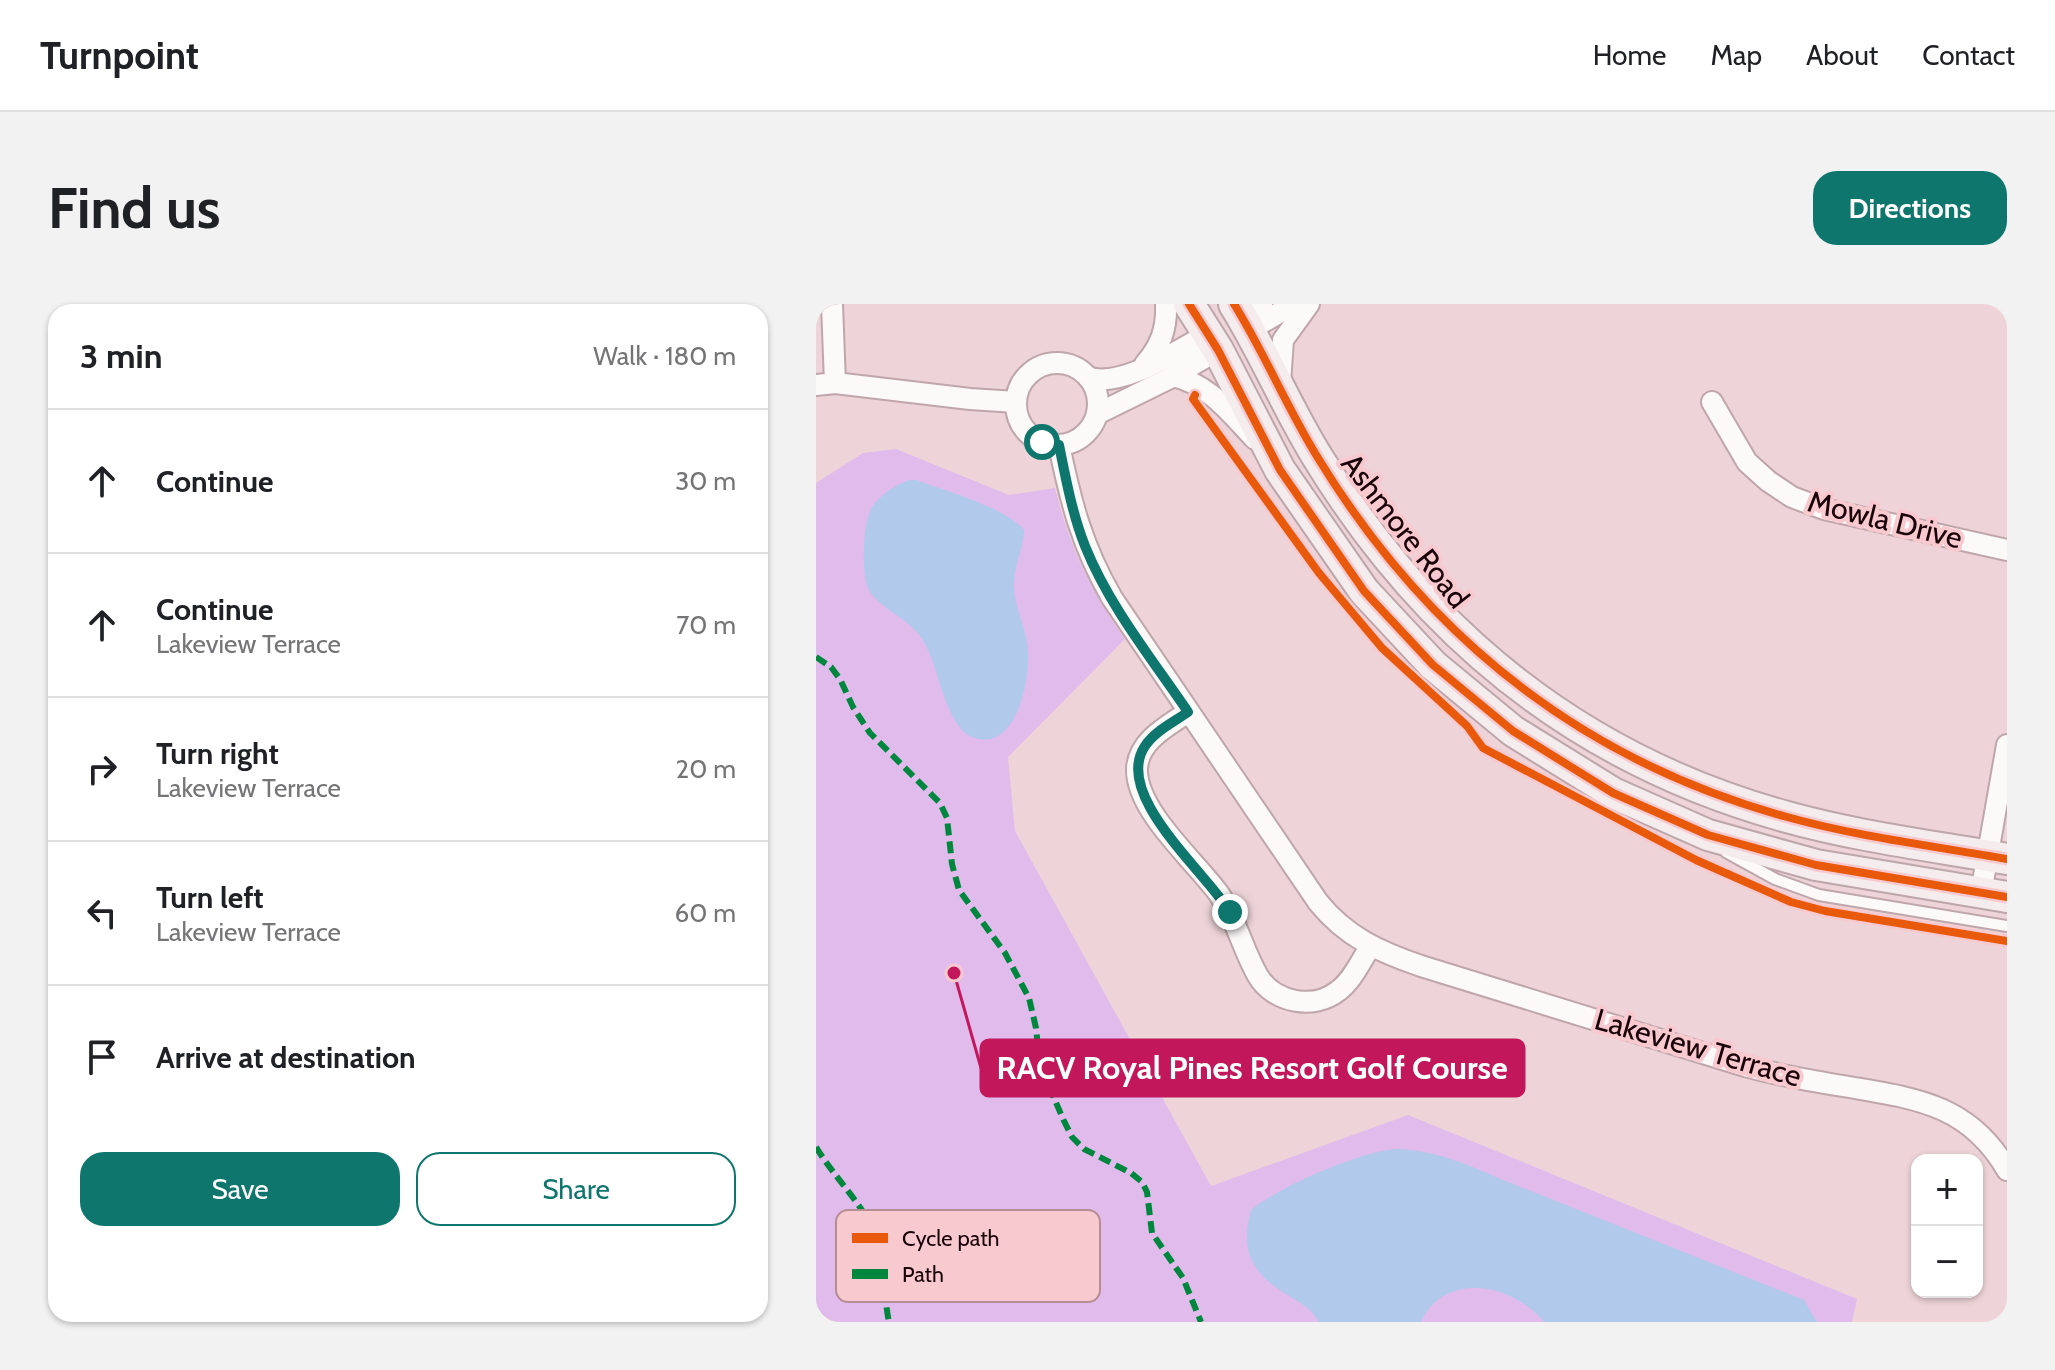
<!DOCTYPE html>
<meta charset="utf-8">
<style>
:root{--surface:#fff;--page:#f2f2f2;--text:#202124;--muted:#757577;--line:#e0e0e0;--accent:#0f766e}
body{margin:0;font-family:Cabin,sans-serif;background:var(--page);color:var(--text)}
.controls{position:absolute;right:24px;bottom:24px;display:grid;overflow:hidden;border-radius:16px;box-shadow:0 2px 6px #0004}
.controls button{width:72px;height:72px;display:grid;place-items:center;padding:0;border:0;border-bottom:2px solid var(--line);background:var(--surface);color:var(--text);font:40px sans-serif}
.stop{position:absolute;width:24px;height:24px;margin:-18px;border:6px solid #0f766e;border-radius:50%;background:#fff}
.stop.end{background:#0f766e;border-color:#fff;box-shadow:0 2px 8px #0008}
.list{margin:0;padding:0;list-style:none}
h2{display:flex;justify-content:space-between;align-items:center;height:104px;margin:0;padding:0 32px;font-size:34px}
h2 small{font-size:26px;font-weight:400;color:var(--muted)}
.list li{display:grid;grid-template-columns:52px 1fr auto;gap:24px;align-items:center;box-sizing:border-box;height:144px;padding:0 32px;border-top:2px solid var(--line)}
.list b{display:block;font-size:30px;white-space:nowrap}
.list p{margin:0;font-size:26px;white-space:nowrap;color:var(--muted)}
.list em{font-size:26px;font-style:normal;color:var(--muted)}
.actions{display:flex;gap:16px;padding:24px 32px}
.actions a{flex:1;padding:18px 0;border:2px solid var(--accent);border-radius:24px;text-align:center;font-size:28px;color:var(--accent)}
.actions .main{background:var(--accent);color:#fff}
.icon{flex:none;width:44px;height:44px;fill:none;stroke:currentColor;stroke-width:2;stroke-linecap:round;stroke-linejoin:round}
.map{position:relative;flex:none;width:1191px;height:1018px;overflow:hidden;border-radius:24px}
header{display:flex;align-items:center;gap:48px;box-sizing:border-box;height:112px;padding:0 40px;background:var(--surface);border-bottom:2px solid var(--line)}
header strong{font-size:38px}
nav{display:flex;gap:44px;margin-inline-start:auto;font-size:28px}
.intro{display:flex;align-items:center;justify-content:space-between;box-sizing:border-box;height:192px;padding:0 48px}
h1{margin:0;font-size:56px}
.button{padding:20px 36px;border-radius:24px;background:var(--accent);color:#fff;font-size:28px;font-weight:700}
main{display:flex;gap:48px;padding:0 48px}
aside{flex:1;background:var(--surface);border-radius:24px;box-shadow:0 2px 6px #0004}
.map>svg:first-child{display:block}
.green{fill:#e2bbed}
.water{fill:#b1c9ea}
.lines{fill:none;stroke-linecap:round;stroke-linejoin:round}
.lane-casing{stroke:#bfa6aa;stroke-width:14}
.street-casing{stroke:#bfa6aa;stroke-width:24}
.primary-casing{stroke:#bca6a9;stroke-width:34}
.lane{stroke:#fcf9f9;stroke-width:10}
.street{stroke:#fcf9f9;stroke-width:20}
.primary{stroke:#f5eced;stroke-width:30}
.quiet{stroke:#00873e;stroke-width:6;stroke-dasharray:12 6;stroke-linecap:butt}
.cycleway-casing{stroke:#f8cad0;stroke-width:13}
.cycleway{stroke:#e8590c;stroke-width:8}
.route{stroke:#0f766e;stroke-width:10}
.labels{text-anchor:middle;stroke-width:8;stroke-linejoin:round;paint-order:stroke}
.street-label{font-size:30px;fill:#1a0308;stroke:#f8cad0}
.key{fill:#f8cad0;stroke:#b58e94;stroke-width:2}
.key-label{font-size:22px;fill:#1a0308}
.leader{fill:none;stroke:#c2185b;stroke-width:3}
.callout-dot{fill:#c2185b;stroke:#f8cad0;stroke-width:3}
.callout{fill:#c2185b;stroke:#c2185b;stroke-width:3}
.callout-label{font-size:32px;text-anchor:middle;font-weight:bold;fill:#fff}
</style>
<header>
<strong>Turnpoint</strong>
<nav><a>Home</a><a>Map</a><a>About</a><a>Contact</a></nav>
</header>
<div class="intro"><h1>Find us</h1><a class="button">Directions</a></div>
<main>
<aside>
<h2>3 min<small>Walk · 180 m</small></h2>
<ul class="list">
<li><svg class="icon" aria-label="ahead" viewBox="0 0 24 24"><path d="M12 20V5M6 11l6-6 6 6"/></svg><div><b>Continue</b></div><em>30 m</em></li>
<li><svg class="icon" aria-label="ahead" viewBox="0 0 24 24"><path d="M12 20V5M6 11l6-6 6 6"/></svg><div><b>Continue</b><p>Lakeview Terrace</p></div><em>70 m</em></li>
<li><svg class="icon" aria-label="right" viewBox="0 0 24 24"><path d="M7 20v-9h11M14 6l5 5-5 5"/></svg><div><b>Turn right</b><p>Lakeview Terrace</p></div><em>20 m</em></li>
<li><svg class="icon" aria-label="left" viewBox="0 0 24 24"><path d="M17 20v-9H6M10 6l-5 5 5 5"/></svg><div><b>Turn left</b><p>Lakeview Terrace</p></div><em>60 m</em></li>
<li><svg class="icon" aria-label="arrive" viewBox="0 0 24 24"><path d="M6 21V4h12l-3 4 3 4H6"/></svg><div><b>Arrive at destination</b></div></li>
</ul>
<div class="actions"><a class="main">Save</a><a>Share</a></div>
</aside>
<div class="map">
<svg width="1191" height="1018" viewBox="0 0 1191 1018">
<rect width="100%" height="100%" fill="#eed4d8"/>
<path class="green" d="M80 145 193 191 239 184C254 245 274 284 309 335L192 453 199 527 395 882 592 811 1041 995 1036 1018H0V179L47 149Z"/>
<g class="water">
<path d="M93 176H100C127 186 191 204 208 226 208 244 198 261 198 279 197 299 208 319 211 338 216 364 206 427 175 435 165 437 154 434 147 427 126 404 123 365 108 338 93 311 56 304 50 278 46 261 47 221 55 205 62 192 79 181 93 176Z"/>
<path d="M579 845C619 846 651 860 687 876L978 992 988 996 1001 1018H728C697 980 629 966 605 1018H503C495 1004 483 998 470 990 435 969 424 946 435 906 463 883 542 848 579 845Z"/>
</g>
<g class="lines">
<defs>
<path id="lane" d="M910 548 959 575 1003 591 1191 622"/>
<g id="street">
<path d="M16 0 19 79"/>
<path d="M426 12 446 0"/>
<path d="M434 26 478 0"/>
<circle cx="241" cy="100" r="41"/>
<path d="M329 60C345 42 351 24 350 0"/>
<path d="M357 72C393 80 415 110 439 135"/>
<path d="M273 74C309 83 360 47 392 30"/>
<path d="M464 79 467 36 493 0"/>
<path d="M0 81 19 79 154 95 200 98"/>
<path d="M896 98 931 158 952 177 976 193 1008 205 1191 246"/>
<path d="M281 110 352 75 402 46"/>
<path d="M243 141C255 199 266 242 296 294L502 598C530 633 564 648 605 662L929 762C965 772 1002 778 1039 784 1104 795 1155 803 1191 866"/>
<path d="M372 408C352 422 323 436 321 464 319 506 380 558 403 590 420 615 427 646 442 672 458 699 498 706 522 687 536 677 545 657 554 643"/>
<path d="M1165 589 1191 441"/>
</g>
<g id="primary">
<path d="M373 0 402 46 464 166 548 287 617 361 697 427 797 489 892 531 1000 561 1191 593"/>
<path d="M418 0C449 50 471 104 502 154 612 334 767 457 971 513 1043 533 1117 542 1191 555"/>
</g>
</defs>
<use href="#lane" class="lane-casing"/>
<use href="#street" class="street-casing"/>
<use href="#primary" class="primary-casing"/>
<use href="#lane" class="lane"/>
<use href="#street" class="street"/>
<use href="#primary" class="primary"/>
<g class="quiet">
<path d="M0 353 15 363 24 375 37 403 54 429 124 499 131 514 136 560 143 586 189 649 213 694 220 724 224 762 248 817 256 833 268 845 315 869 326 878 331 888 336 929 367 974 385 1018"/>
<path d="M0 843C16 870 50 905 60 931 70 958 67 990 73 1018"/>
</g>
<defs>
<g id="cycleway">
<path d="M373 0 402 46 464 166 548 287 617 361 697 427 797 489 892 531 1000 561 1191 593"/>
<path d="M418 0C449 50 471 104 502 154 612 334 767 457 971 513 1043 533 1117 542 1191 555"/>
<path d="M379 91 377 95 503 269 566 344 651 422 667 444 880 556 975 598 1009 607 1191 637"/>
</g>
</defs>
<use href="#cycleway" class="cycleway-casing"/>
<use href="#cycleway" class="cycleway"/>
</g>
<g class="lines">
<path class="route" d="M226 138 243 141C250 175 256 209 269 242 293 302 336 355 372 408 358 418 339 427 329 442 296 491 391 569 414 608"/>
</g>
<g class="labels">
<g class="street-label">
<text transform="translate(1069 216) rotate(14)" y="10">Mowla Drive</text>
<text transform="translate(589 227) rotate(52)" y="10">Ashmore Road</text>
<text transform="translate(882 744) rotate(16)" y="10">Lakeview Terrace</text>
</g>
</g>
<rect x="20" y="906" width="264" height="92" rx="12" class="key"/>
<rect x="36" y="929" width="36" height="10" fill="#e8590c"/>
<rect x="36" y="965" width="36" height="10" fill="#00873e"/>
<g class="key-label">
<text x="86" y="942">Cycle path</text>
<text x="86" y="978">Path</text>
</g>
<path class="leader" d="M138 669L165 764"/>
<circle class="callout-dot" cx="138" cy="669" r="8"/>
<rect class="callout" x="165" y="736" width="543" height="56" rx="8"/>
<g class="callout-label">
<text x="436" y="775">RACV Royal Pines Resort Golf Course</text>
</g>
</svg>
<div class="controls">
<button>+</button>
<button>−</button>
</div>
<div class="stop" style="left:226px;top:138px"></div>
<div class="stop end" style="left:414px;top:608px"></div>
</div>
</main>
